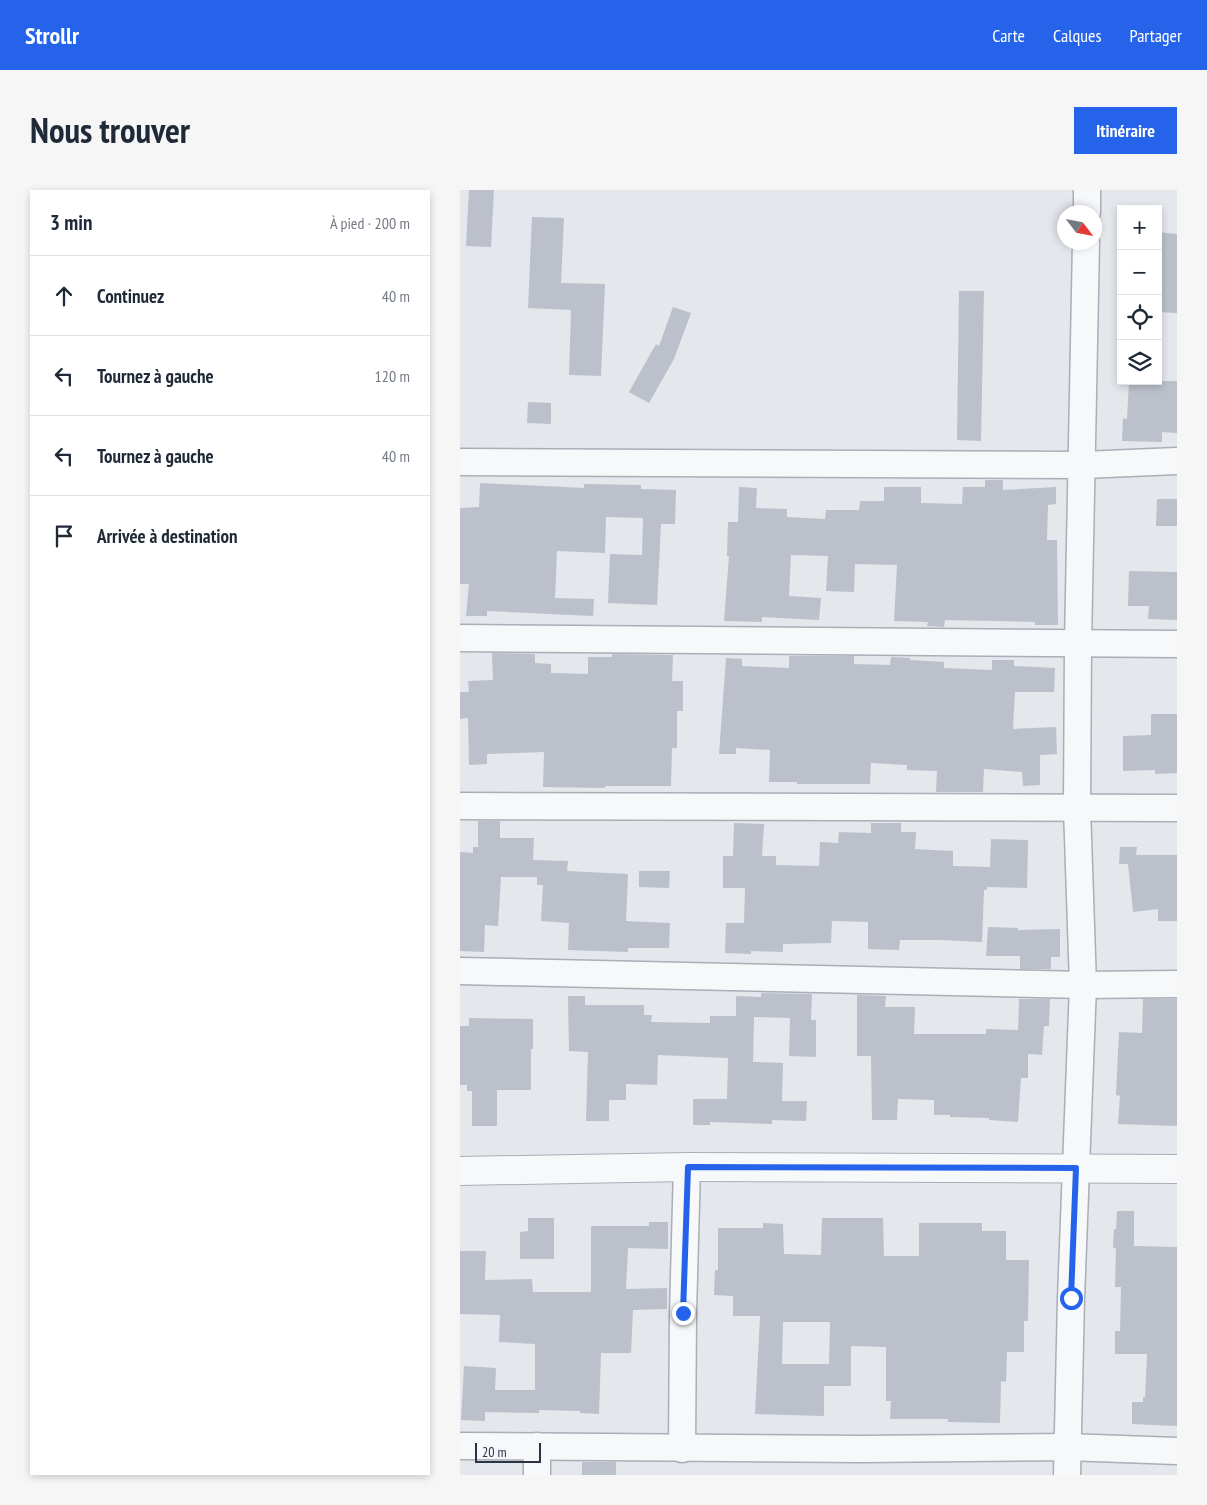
<!DOCTYPE html>
<html lang="fr">
<meta charset="utf-8">
<style>
:root{--surface:#fff;--page:#f6f6f7;--text:#1f2937;--muted:#747a83;--line:#e0e1e3;--accent:#2563eb}
body{margin:0;font-family:"PT Sans Narrow",sans-serif;background:var(--page);color:var(--text)}
.controls{position:absolute;right:15px;top:15px;display:grid;overflow:hidden;border-radius:0px;box-shadow:0 2px 8px #0003}
.controls button{width:45px;height:45px;display:grid;place-items:center;padding:0;border:0;border-bottom:1px solid var(--line);background:var(--surface);color:var(--text);font:25px sans-serif}
.compass{position:absolute;left:597px;top:15px;width:45px;height:45px;border-radius:50%;background:var(--surface);box-shadow:0 2px 8px #0003;rotate:122deg}
.scale{position:absolute;left:15px;bottom:12px;width:66px;box-sizing:border-box;padding-left:5px;border:2px solid #2b3445;border-top:0;font-size:14px;line-height:18px;white-space:nowrap;color:#2b3445;-webkit-text-stroke:4px #f4f6f9;paint-order:stroke}
.stop{position:absolute;width:15px;height:15px;margin:-11px;border:4px solid #2563eb;border-radius:50%;background:#fff}
.stop.end{background:#2563eb;border-color:#fff;box-shadow:0 1px 5px #0008}
.list{margin:0;padding:0;list-style:none}
h2{display:flex;justify-content:space-between;align-items:center;height:65px;margin:0;padding:0 20px;font-size:21px}
h2 small{font-size:16px;font-weight:400;color:var(--muted)}
.list li{display:grid;grid-template-columns:32px 1fr auto;gap:15px;align-items:center;box-sizing:border-box;height:80px;padding:0 20px;border-top:1px solid var(--line)}
.list b{display:block;font-size:19px;white-space:nowrap}
.list em{font-size:16px;font-style:normal;color:var(--muted)}
.icon{flex:none;width:28px;height:28px;fill:none;stroke:currentColor;stroke-width:2;stroke-linecap:round;stroke-linejoin:round}
.map{position:relative;flex:none;width:717px;height:1285px;overflow:hidden;border-radius:0px}
header{display:flex;align-items:center;gap:30px;box-sizing:border-box;height:70px;padding:0 25px;background:var(--accent);color:#fff}
header strong{font-size:24px}
nav{display:flex;gap:28px;margin-inline-start:auto;font-size:18px}
.intro{display:flex;align-items:center;justify-content:space-between;box-sizing:border-box;height:120px;padding:0 30px}
h1{margin:0;font-size:35px}
.button{padding:12px 22px;border-radius:0px;background:var(--accent);color:#fff;font-size:18px;font-weight:700}
main{display:flex;gap:30px;padding:0 30px}
aside{flex:1;background:var(--surface);border-radius:0px;box-shadow:0 2px 8px #0003}
.map>svg:first-child{display:block}
.building{fill:#bbc0ca;fill-rule:evenodd}
.lines{fill:none;stroke-linecap:round;stroke-linejoin:round}
.minor-casing{stroke:#a9aeb7;stroke-width:29}
.tertiary-casing{stroke:#a9aeb7;stroke-width:30}
.minor{stroke:#f7f8fa;stroke-width:26}
.tertiary{stroke:#f7f8fa;stroke-width:28}
.route{stroke:#2563eb;stroke-width:6}
</style>
<header>
<strong>Strollr</strong>
<nav><a>Carte</a><a>Calques</a><a>Partager</a></nav>
</header>
<div class="intro"><h1>Nous trouver</h1><a class="button">Itinéraire</a></div>
<main>
<aside>
<h2>3 min<small>À pied · 200 m</small></h2>
<ul class="list">
<li><svg class="icon" aria-label="ahead" viewBox="0 0 24 24"><path d="M12 20V5M6 11l6-6 6 6"/></svg><div><b>Continuez</b></div><em>40 m</em></li>
<li><svg class="icon" aria-label="left" viewBox="0 0 24 24"><path d="M17 20v-9H6M10 6l-5 5 5 5"/></svg><div><b>Tournez à gauche</b></div><em>120 m</em></li>
<li><svg class="icon" aria-label="left" viewBox="0 0 24 24"><path d="M17 20v-9H6M10 6l-5 5 5 5"/></svg><div><b>Tournez à gauche</b></div><em>40 m</em></li>
<li><svg class="icon" aria-label="arrive" viewBox="0 0 24 24"><path d="M6 21V4h12l-3 4 3 4H6"/></svg><div><b>Arrivée à destination</b></div></li>
</ul>
</aside>
<div class="map">
<svg width="717" height="1285" viewBox="0 0 717 1285">
<rect width="100%" height="100%" fill="#e4e7ec"/>
<g class="building">
<path d="M9 0H34L31 57 6 56Z"/>
<path d="M72 27 104 28 101 93 145 94 141 186 109 185 111 120 68 118Z"/>
<path d="M698 42 717 44V123L698 122Z"/>
<path d="M499 101H524L521 251 497 250Z"/>
<path d="M213 117 231 123 214 169 189 213 169 202 196 154 199 156Z"/>
<path d="M669 191H717V243L702 242V252L662 251 663 228 667 229Z"/>
<path d="M68 212 91 213V234L67 233Z"/>
<path d="M525 290H543V300L596 297V314L588 315 587 350H597L598 435H575V432L485 430 484 437 467 436 468 432 434 431 437 375 395 374 394 402 366 401 368 366 331 365 329 406 361 408 359 430 302 427V432L264 431 269 366H267L268 332H278L279 297 297 298 296 318 327 319V327L365 329 366 320H399L400 311H424V297H461V313L502 314 503 297H525Z"/>
<path d="M20 293 124 298V294L181 295V299L216 300 215 334H201L197 415 148 413 150 364 182 365 183 328 146 327 145 363 97 361 95 408 134 409 133 426 27 421V426H6L9 394H0V318L19 317Z"/>
<path d="M697 309H717V336H696Z"/>
<path d="M669 381 717 382V430L688 429 689 416H668Z"/>
<path d="M32 463 75 464V473L91 474V483L128 484V467H152V464L213 465 212 491H223V521H217V558H212L211 596H145V598L83 597 84 562 27 564V574L9 575 8 528 0 529V502H9L8 491 33 490Z"/>
<path d="M329 466H394V474L430 475 431 467 450 468V470L484 472V478L532 480V470H554V476L595 478 594 502H555L553 539 596 537 597 564 580 565V595L563 596 562 582 524 579 523 602H476L477 581 447 580V575L411 573 410 594H337V592H309L310 560 276 558V564H259L266 468 282 469V476L329 478Z"/>
<path d="M691 524H717V583L695 584V580L663 581V546L691 545Z"/>
<path d="M18 631H40V648H74L73 670 108 671 107 681 168 684 166 731 210 733 209 758H168V762L108 760 109 733 81 731 83 695H77V687H41L38 736 25 735 24 762 0 761V662L13 663V657H18Z"/>
<path d="M274 633 304 634 302 666H316V675L359 676 360 652 378 653 379 642 411 643V633H441V642H456L455 659 493 661V676L530 677 531 649 568 650 567 698 527 697V700H524L522 752 481 750H440L439 760 408 759V732L372 731 371 753 323 754V762L291 761V764L265 763 266 733H284L285 698H263V666H273Z"/>
<path d="M660 657H677L676 665H717V731H698V719L673 722 668 674H659Z"/>
<path d="M179 681H210L209 698 179 697Z"/>
<path d="M528 737 558 738V740L600 739V767H591V779H560V766H526Z"/>
<path d="M301 803 352 804 351 830H356V867L329 866 330 828 294 827 293 872 323 873 322 911H347L346 931 312 930V934L250 932V935H233V909H267L268 868 198 865 197 895 166 894V910H149V931H126L128 862 109 861 108 806H125V815H184V825H192L191 832 250 833V826H276V806L301 807Z"/>
<path d="M397 805 426 806 425 817H455L454 844H526V839L558 840 559 809H590L589 836H584L582 865 568 864V888H561L558 932 529 930V928L490 927V925H474V910L438 909 437 930H412L411 866H397Z"/>
<path d="M683 809H717V936L658 934 660 906 656 905 659 842 682 843Z"/>
<path d="M9 828 73 829V859H71V900H37V936H12V901H7V895H0V836H9Z"/>
<path d="M657 1021H674V1056L717 1057V1236L672 1234V1212H683V1207H685L687 1164H655V1141H660L661 1097H655L656 1058H653L654 1039H656Z"/>
<path d="M68 1028H94V1069H60V1042L68 1041Z"/>
<path d="M362 1028H423L424 1066H459V1033H522V1041H546V1070H569L568 1131H564V1162H547L546 1192 541 1191 540 1233 488 1232V1229H430L431 1211H426V1157L391 1156V1196H364V1226L295 1224 300 1126H273V1106L254 1105 255 1080H258V1038H303V1033L323 1034 324 1064 361 1065ZM323 1132H370L369 1174H322Z"/>
<path d="M189 1032H208V1059L168 1058 166 1099 207 1098V1119L173 1120 171 1163H141L139 1224 120 1223V1221L79 1220V1223L25 1222V1231L1 1230 4 1176 36 1178 35 1200H75V1154L39 1152 40 1125 0 1124V1061H26L25 1090 72 1089 73 1102H131V1036H189Z"/>
<rect x="122" y="1272" width="34" height="13"/>
</g>
<g class="lines">
<defs>
<g id="minor">
<path d="M627 22V0"/>
<path d="M0 272 623 275 717 271"/>
<path d="M0 448 717 454"/>
<path d="M0 616 717 618"/>
<path d="M0 781 623 795 717 794"/>
<path d="M0 1256 403 1259 607 1257 717 1261"/>
<path d="M222 1259 223 1123 227 977"/>
<path d="M77 1285V1256"/>
<path d="M607 1285 611 1108 623 795 617 618 618 454 626 52"/>
</g>
<path id="tertiary" d="M0 981 227 977 717 979"/>
</defs>
<use href="#minor" class="minor-casing"/>
<use href="#tertiary" class="tertiary-casing"/>
<use href="#minor" class="minor"/>
<use href="#tertiary" class="tertiary"/>
</g>
<g class="lines">
<path class="route" d="M223 1123 228 977 616 978 611 1108"/>
</g>
</svg>
<div class="controls">
<button>+</button>
<button>−</button>
<button><svg class="icon" aria-label="locate" viewBox="0 0 24 24"><circle cx="12" cy="12" r="6"/><path d="M12 2v4M12 18v4M2 12h4M18 12h4"/></svg></button>
<button><svg class="icon" aria-label="layers" viewBox="0 0 24 24"><path d="M12 4l9 5-9 5-9-5zM3 14l9 5 9-5"/></svg></button>
</div>
<svg class="compass" viewBox="-18 -18 36 36"><path d="M0-13l5 13h-10z" fill="#e53935"/><path d="M0 13l5-13h-10z" fill="#747a83"/></svg>
<div class="scale">20 m</div>
<div class="stop" style="left:611px;top:1108px"></div>
<div class="stop end" style="left:223px;top:1123px"></div>
</div>
</main>
